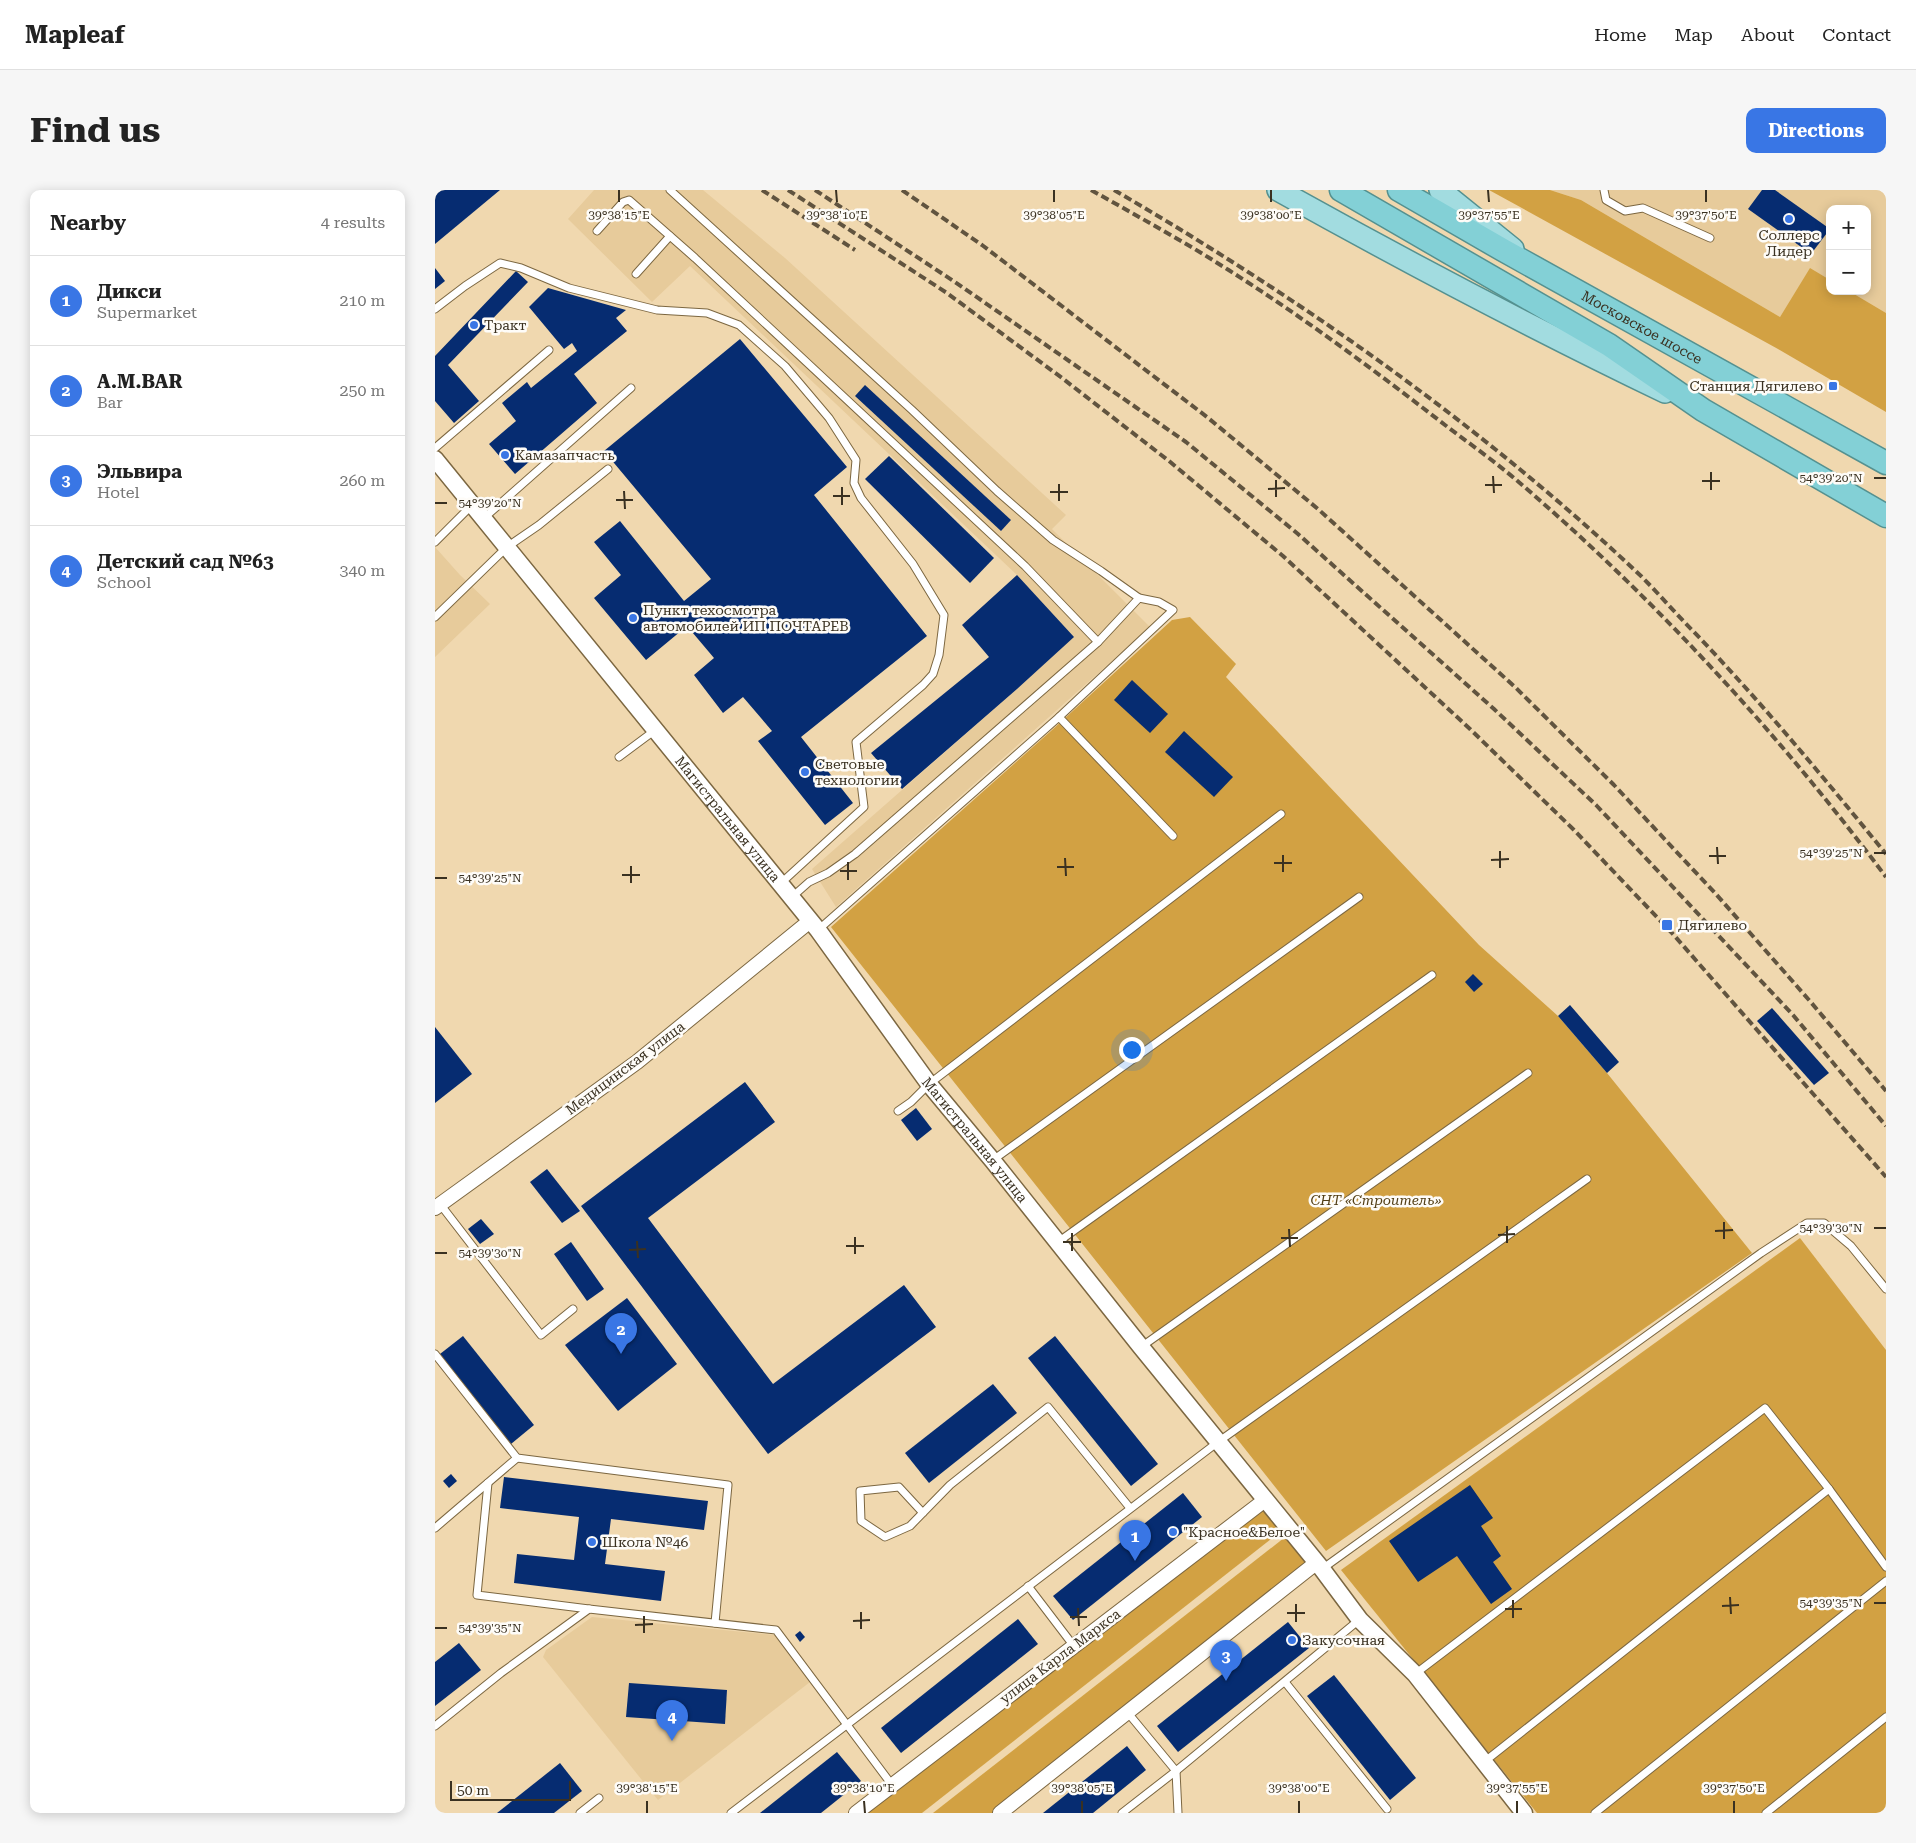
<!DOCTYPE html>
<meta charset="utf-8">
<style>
:root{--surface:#fff;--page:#f6f6f6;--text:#222;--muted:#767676;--line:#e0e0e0;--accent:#3976e5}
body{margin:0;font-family:"Roboto Serif",serif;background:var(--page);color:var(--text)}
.controls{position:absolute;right:15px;top:15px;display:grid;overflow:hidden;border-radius:10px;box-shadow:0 2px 12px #0003}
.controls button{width:45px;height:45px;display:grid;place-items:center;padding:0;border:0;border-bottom:1px solid var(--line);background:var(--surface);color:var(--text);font:25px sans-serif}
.scale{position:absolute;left:15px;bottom:12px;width:121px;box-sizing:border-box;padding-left:5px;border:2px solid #3a3121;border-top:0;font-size:14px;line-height:18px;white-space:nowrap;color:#3a3121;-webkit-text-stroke:4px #fefcf8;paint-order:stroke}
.you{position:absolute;left:696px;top:859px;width:18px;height:18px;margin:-12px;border:4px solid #fff;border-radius:50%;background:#1a73e8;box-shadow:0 0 0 8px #1a73e833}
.badge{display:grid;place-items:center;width:32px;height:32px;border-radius:50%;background:var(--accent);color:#fff;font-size:16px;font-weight:700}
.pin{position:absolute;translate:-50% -41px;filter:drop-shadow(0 1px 2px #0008)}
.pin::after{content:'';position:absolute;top:26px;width:18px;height:15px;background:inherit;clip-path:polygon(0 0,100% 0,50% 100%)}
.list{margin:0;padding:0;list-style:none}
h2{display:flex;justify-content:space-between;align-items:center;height:65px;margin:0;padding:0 20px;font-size:21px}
h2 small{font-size:16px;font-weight:400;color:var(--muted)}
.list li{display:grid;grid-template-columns:32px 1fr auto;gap:15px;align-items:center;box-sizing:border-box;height:90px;padding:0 20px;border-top:1px solid var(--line)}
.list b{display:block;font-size:19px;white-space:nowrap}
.list p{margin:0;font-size:16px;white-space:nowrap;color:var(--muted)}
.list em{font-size:16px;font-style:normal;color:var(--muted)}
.map{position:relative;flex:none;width:1451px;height:1623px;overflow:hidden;border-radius:10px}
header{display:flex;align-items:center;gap:30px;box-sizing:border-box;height:70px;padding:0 25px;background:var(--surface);border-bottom:1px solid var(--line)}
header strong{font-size:24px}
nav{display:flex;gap:28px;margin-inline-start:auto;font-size:18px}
.intro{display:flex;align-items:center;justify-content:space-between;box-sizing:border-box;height:120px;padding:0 30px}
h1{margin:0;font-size:35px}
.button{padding:12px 22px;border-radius:10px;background:var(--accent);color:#fff;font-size:18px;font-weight:700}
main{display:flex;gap:30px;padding:0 30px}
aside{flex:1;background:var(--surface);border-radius:10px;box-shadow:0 2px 12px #0003}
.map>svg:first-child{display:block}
.built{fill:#e7cb9b}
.green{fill:#d2a143}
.building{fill:#062c71}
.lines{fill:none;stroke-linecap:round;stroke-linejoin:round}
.service-casing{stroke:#7c6741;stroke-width:9}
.minor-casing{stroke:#7c6741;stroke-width:16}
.tertiary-casing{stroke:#7c6741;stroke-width:19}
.primary-casing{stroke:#559190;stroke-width:24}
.trunk-casing{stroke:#559190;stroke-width:25}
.service{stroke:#fff;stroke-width:7}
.minor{stroke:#fff;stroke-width:14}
.tertiary{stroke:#fff;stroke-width:16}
.primary{stroke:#a2dce0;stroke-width:21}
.trunk{stroke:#83d0d6;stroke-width:22}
.rail{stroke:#61543f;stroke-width:4;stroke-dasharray:8 4;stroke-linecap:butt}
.ticks{fill:none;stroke:#3a3121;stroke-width:2}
.poi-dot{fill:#3976e5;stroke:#fefcf8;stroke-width:2}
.labels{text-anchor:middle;stroke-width:5;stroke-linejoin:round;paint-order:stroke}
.poi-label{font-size:14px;fill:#3a3121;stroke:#fefcf8;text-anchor:start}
.street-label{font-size:14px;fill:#3a3121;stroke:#fefcf8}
.park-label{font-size:14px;font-style:italic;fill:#533f17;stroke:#fefcf8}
.ticks-label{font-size:12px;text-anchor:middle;fill:#3a3121;stroke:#fefcf8;stroke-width:5;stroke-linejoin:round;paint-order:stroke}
</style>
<header>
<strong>Mapleaf</strong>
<nav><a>Home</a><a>Map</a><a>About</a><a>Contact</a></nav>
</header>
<div class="intro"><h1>Find us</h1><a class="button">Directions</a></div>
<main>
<aside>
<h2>Nearby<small>4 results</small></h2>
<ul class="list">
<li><span class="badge">1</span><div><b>Дикси</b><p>Supermarket</p></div><em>210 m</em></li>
<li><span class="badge">2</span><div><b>А.М.BAR</b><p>Bar</p></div><em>250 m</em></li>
<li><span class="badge">3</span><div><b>Эльвира</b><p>Hotel</p></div><em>260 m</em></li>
<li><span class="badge">4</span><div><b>Детский сад №63</b><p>School</p></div><em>340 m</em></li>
</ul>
</aside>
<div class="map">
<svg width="1451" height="1623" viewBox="0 0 1451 1623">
<rect width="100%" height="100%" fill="#f0d8af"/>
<g class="built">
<path d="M159 0H268L350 68 631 325 617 339 715 437 401 717 377 679 582 499 638 447 582 385 255 76 217 112 133 29Z"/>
<path d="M1115 0H1451V123L1414 101H1432V19H1395V90L1375 79 1345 127 1146 10Z"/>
<path d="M0 357 25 385 55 414 0 467Z"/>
<path d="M157 1427 339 1445 375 1492 223 1610 108 1467 111 1460Z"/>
</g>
<g class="green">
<path d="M1054 0H1115L1146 10 1345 127 1375 78 1395 90V101H1414L1451 123V222L1343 159Z"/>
<path d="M755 427 801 474 791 487 1044 755 1123 826 1172 883 1317 1063 891 1361 396 737 617 540 737 430Z"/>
<path d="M1365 1048 1451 1160V1623H1102L906 1380Z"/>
<path d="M829 1312 850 1338 487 1623H432Z"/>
<path d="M854 1344 877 1373 558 1623H498Z"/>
</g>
<g class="building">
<path d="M0 0H65L0 54Z"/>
<path d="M1327 0H1340L1395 39 1376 64 1313 19Z"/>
<path d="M0 78 10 91 0 99Z"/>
<path d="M81 81 93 92 13 175 44 211 19 233 0 211V166Z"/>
<path d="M113 98 191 120 181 128 192 141 139 184 162 213 80 284 54 254 81 231 67 213 92 192 96 198 142 161 137 153 129 159 94 117Z"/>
<path d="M305 149 412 277 379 305 492 446 366 547 418 613 390 635 323 551 337 541 308 507 288 523 259 485 279 468 252 436 211 470 159 408 186 385 159 352 185 331 249 411 276 389 169 261Z"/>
<path d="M430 195 576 330 566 341 420 206Z"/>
<path d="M454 266 559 368 535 393 430 289Z"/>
<path d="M582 385 639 447 582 499 467 599 436 563 554 467 527 435Z"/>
<path d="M697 490 733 524 715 543 679 510Z"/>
<path d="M749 541 798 587 779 607 730 562Z"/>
<path d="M1038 784 1048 794 1039 802 1030 792Z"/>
<path d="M1135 815 1184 872 1172 883 1123 826Z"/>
<path d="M1337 818 1394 883 1379 895 1322 831Z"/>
<path d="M0 837 37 884 0 913Z"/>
<path d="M310 892 340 932 213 1028 338 1194 469 1095 501 1137 333 1264 146 1016Z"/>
<path d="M481 918 497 939 482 951 466 930Z"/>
<path d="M112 979 145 1021 127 1033 95 992Z"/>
<path d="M46 1029 59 1044 45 1054 33 1039Z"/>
<path d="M136 1052 169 1099 152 1111 119 1064Z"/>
<path d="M192 1108 242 1174 183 1221 130 1155Z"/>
<path d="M28 1146 99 1235 76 1254 5 1164Z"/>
<path d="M620 1146 723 1274 696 1296 593 1168Z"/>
<path d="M558 1194 582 1223 494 1293 470 1263Z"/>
<path d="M16 1284 22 1291 14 1298 8 1291Z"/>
<path d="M69 1287 273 1311 269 1340 176 1329 170 1374 230 1381 226 1411 79 1393 82 1364 139 1370 144 1327 65 1318Z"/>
<path d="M1035 1295 1058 1328 1046 1336 1066 1366 1058 1372 1077 1399 1056 1414 1022 1366 983 1392 954 1351Z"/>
<path d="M748 1303 767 1327 638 1430 618 1406Z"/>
<path d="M583 1429 603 1454 466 1563 446 1538Z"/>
<path d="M853 1432 874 1458 743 1562 722 1536Z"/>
<path d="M365 1441 370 1447 365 1452 360 1445Z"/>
<path d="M24 1453 46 1480 0 1516V1472Z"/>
<path d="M899 1485 981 1588 955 1610 872 1506Z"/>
<path d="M194 1493 292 1500 290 1534 191 1527Z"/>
<path d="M692 1556 711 1580 658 1623H608Z"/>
<path d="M402 1562 426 1591 386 1623H325Z"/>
<path d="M125 1573 147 1601 119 1623H62Z"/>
</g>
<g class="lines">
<defs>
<g id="service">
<path d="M235 0 477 220 562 301 618 350 666 381 704 408"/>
<path d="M1169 0 1171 10 1190 21 1208 18 1275 48"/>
<path d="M162 41 188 12 194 10 260 68 590 376 663 452"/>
<path d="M201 84 235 46"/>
<path d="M0 119 30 96 65 73 86 78 134 98 222 120 272 123 304 135 350 176 394 228 421 270 419 293 426 308 478 374 509 425 504 465 498 484 488 495 421 552 429 617 345 694"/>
<path d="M0 258 114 160"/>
<path d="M49 328 196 198"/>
<path d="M0 352 37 315"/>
<path d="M0 427 72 357 104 335 173 279"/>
<path d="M184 567 219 541"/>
<path d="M357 707 374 692 393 683 420 664 663 452 704 408 724 412 738 420 624 527"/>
<path d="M383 740 624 527 738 646"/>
<path d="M463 921 476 912 494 894 846 624"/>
<path d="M558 970 924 707"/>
<path d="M5 1014 106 1145 138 1119"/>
<path d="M623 1052 997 785"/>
<path d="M706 1157 1093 883"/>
<path d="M0 1164 82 1268 293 1295 280 1433"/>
<path d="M53 1293 42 1405 154 1419"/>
<path d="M488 1323 464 1297 425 1301 426 1331 450 1347 475 1336 515 1295 613 1217 695 1318"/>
<path d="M0 1338 82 1268"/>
<path d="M887 1379 1326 1063 1372 1033H1389L1416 1056 1451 1099"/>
<path d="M593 1396 638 1455"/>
<path d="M980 1484 1330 1218 1394 1299 1451 1377"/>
<path d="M850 1492 952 1619"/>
<path d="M693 1523 741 1581 924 1430"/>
<path d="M0 1536 66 1483 154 1419 341 1440 457 1595"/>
<path d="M1049 1572 1394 1299"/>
<path d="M741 1581 743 1623"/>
<path d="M145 1623 164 1608"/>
<path d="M296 1623 783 1252 1152 989"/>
<path d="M687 1623 741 1581"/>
<path d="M1160 1623 1451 1391"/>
<path d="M1331 1623 1451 1527"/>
</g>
<g id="minor">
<path d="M0 1018 202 872 375 731"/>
<path d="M421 1623 830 1310"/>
<path d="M565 1623 881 1373"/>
</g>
<g id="tertiary">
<path id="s1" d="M0 269 383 740 494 894 558 971 706 1157 887 1379 925 1430 980 1484 1089 1623"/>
</g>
<g id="primary">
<path d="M843 0C970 71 1099 139 1230 202"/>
<path d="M1005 0 1078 59"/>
</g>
<g id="trunk">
<path d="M906 0 1174 155 1268 220 1451 326"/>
<path id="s2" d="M964 0 1068 60 1451 273"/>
</g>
</defs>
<use href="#service" class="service-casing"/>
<use href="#minor" class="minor-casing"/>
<use href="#tertiary" class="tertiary-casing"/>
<use href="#primary" class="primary-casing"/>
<use href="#trunk" class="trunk-casing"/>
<use href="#service" class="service"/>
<use href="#minor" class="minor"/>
<use href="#tertiary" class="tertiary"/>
<use href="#primary" class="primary"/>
<use href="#trunk" class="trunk"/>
<g class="rail">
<path d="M327 0 420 60"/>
<path d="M353 0 512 103 627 188 734 271 848 366 1035 539 1139 640 1237 743 1451 987"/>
<path d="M380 0 520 92 751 252 863 344 1059 519 1161 615 1358 825 1451 936"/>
<path d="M467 0 547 55 772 227 883 319 1080 497 1179 595 1280 703 1374 810 1451 901"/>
<path d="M656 0C690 19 724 38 758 58 846 111 929 172 1010 235 1035 254 1062 273 1086 294 1221 410 1344 544 1451 687"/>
<path d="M679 0C868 110 1047 236 1206 386 1224 404 1241 424 1259 442 1327 513 1389 588 1451 664"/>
</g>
</g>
<path class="ticks" d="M184 0V12M401 0 402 12M619 0V12M836 0V12M1053 0 1054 12M1271 0V12M1276 282V300M1058 286 1059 303M1439 288H1451M841 290V307M1267 291H1285M624 294V311M1050 295H1067M407 297V315M833 299 850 298M189 301 190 319M615 302H633M398 306H415M181 310H198M0 313H12M1282 657 1283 674M1065 661V678M1439 663H1451M848 665V682M1274 666H1291M630 668 631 686M1056 670 1074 669M413 672V690M839 673H857M196 676V693M622 677H639M405 681H422M187 685H205M0 688H12M1289 1032V1049M1072 1036V1053M1439 1038H1451M854 1039 855 1057M1280 1041 1298 1040M637 1043V1061M1063 1045 1080 1044M420 1047V1064M846 1048H863M202 1051 203 1068M628 1052H646M411 1056H429M194 1060 211 1059M0 1063H12M1295 1407 1296 1424M1078 1410V1428M1439 1413H1451M861 1414V1432M1287 1416 1304 1415M643 1418 644 1436M1070 1419H1087M426 1422V1439M852 1423H870M209 1426V1443M635 1427H652M418 1431 435 1430M200 1435 218 1434M0 1438H12M212 1611V1623M429 1611 430 1623M647 1611V1623M864 1611V1623M1082 1611V1623M1299 1611V1623"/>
<g class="poi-dot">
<circle cx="1354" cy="29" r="5"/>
<circle cx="39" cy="135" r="5"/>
<rect x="1393" y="191" width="10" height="10" rx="2.5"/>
<circle cx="70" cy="265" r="5"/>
<circle cx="198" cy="428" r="5"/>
<circle cx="370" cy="582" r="5"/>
<rect x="1226" y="729" width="12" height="12" rx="2.5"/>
<circle cx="738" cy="1342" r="5"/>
<circle cx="157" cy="1352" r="5"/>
<circle cx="857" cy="1450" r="5"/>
</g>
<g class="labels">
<g class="poi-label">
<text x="1354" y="50" text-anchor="middle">Соллерс<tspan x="1354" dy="16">Лидер</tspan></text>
<text x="49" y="140">Тракт</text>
<text x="1388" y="201" text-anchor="end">Станция Дягилево</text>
<text x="80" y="270">Камазапчасть</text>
<text x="208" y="425">Пункт техосмотра<tspan x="208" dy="16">автомобилей ИП ПОЧТАРЕВ</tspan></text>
<text x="380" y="579">Световые<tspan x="380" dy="16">технологии</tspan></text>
<text x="1243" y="740">Дягилево</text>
<text x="748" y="1347">"Красное&amp;Белое"</text>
<text x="167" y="1357">Школа №46</text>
<text x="867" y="1455">Закусочная</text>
</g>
<g class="street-label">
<text dy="5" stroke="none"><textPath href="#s2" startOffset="279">Московское шоссе</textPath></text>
<text dy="5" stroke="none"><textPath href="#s1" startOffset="464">Магистральная улица</textPath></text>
<text transform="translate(190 878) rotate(-37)" y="5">Медицинская улица</text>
<text dy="5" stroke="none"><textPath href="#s1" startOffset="869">Магистральная улица</textPath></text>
<text transform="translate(625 1466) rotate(-37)" y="5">улица Карла Маркса</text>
</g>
<g class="park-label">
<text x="941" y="1015">СНТ «Строитель»</text>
</g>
</g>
<g class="ticks-label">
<text x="184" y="29">39°38'15"E</text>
<text x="402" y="29">39°38'10"E</text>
<text x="619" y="29">39°38'05"E</text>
<text x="836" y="29">39°38'00"E</text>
<text x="1054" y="29">39°37'55"E</text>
<text x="1271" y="29">39°37'50"E</text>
<text x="1396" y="292">54°39'20"N</text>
<text x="55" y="317">54°39'20"N</text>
<text x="1396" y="667">54°39'25"N</text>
<text x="55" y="692">54°39'25"N</text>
<text x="1396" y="1042">54°39'30"N</text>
<text x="55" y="1067">54°39'30"N</text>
<text x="1396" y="1417">54°39'35"N</text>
<text x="55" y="1442">54°39'35"N</text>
<text x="212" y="1602">39°38'15"E</text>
<text x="429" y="1602">39°38'10"E</text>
<text x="647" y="1602">39°38'05"E</text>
<text x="864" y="1602">39°38'00"E</text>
<text x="1082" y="1602">39°37'55"E</text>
<text x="1299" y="1602">39°37'50"E</text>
</g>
</svg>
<div class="controls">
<button>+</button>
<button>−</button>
</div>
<div class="scale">50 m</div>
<div class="you"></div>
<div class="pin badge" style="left:700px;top:1371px">1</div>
<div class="pin badge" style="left:186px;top:1164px">2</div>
<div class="pin badge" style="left:791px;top:1491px">3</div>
<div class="pin badge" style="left:237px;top:1551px">4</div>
</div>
</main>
